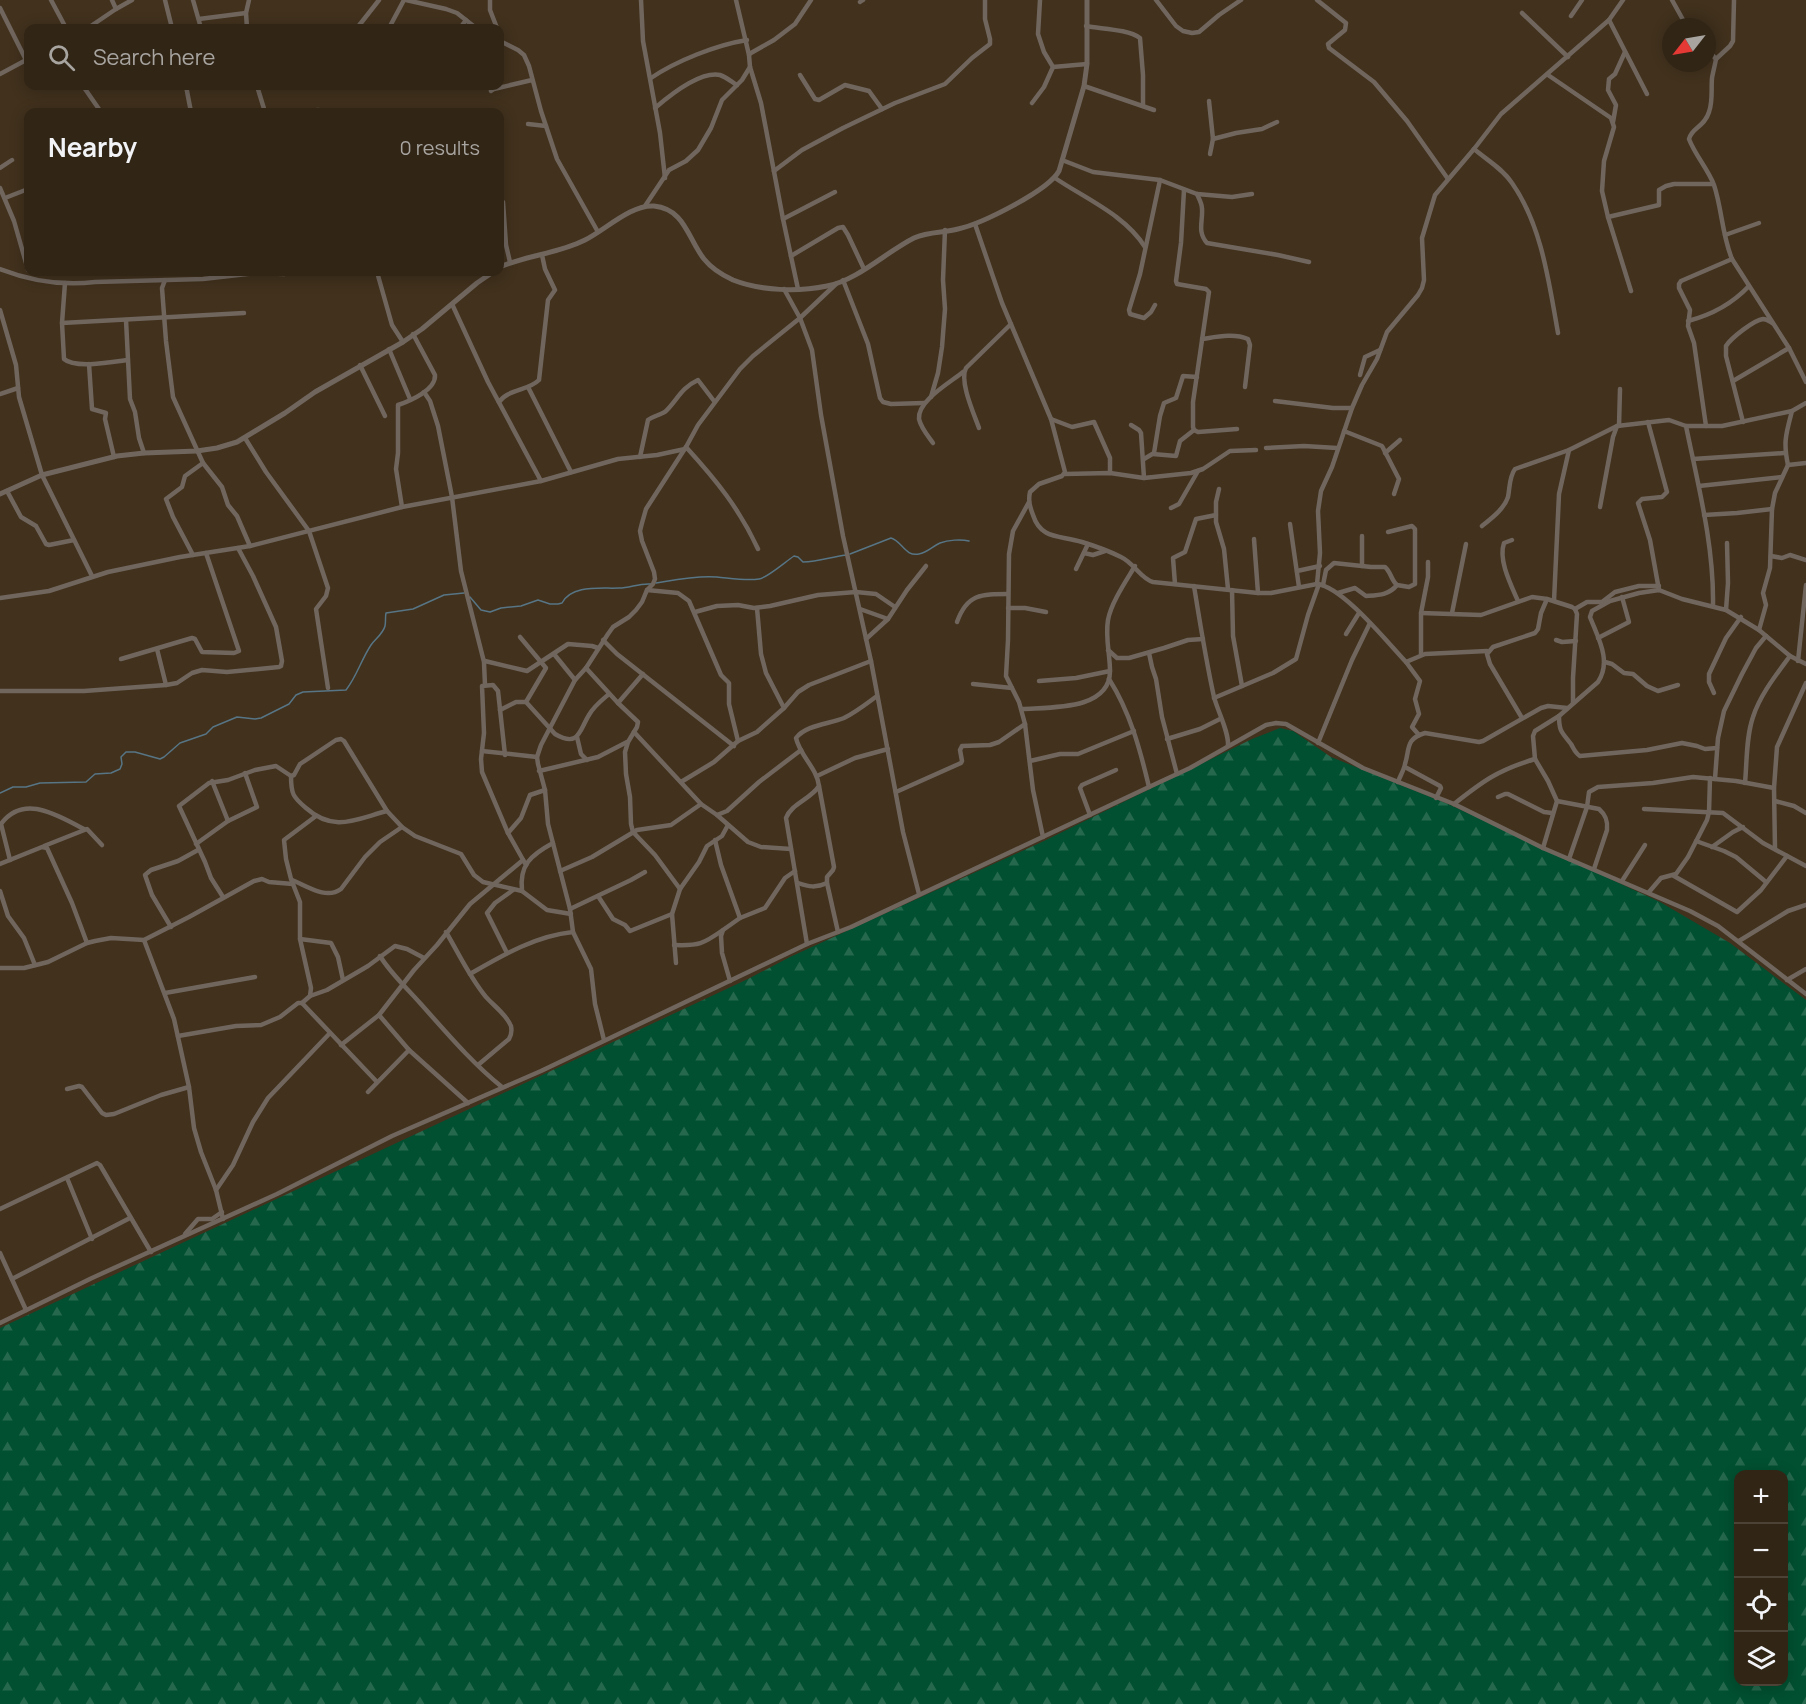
<!DOCTYPE html>
<meta charset="utf-8">
<style>
:root{--surface:#312516;--page:#392d1f;--text:#f1f3f6;--muted:#a8a5a1;--line:#4c4235}
body{margin:0;font-family:Manrope,sans-serif;background:var(--page);color:var(--text)}
.controls{position:absolute;right:18px;bottom:18px;display:grid;overflow:hidden;border-radius:12px;box-shadow:0 3px 15px #0003}
.controls button{width:54px;height:54px;display:grid;place-items:center;padding:0;border:0;border-bottom:2px solid var(--line);background:var(--surface);color:var(--text);font:30px sans-serif}
.compass{position:absolute;left:1662px;top:18px;width:54px;height:54px;border-radius:50%;background:var(--surface);box-shadow:0 3px 15px #0003;rotate:239deg}
.list{margin:0;padding:0;list-style:none}
h2{display:flex;justify-content:space-between;align-items:center;height:78px;margin:0;padding:0 24px;font-size:26px}
h2 small{font-size:20px;font-weight:400;color:var(--muted)}
.icon{flex:none;width:33px;height:33px;fill:none;stroke:currentColor;stroke-width:2;stroke-linecap:round;stroke-linejoin:round}
.map{position:relative;flex:none;width:1806px;height:1704px;overflow:hidden}
.search{position:absolute;background:var(--surface);box-shadow:0 3px 15px #0003;left:24px;top:24px;width:480px;height:66px;display:flex;align-items:center;gap:15px;box-sizing:border-box;padding:0 21px;border-radius:12px;color:var(--muted);font-size:22px}
.panel{position:absolute;background:var(--surface);box-shadow:0 3px 15px #0003;left:24px;top:108px;width:480px;height:168px;border-radius:12px}
.map>svg:first-child{display:block}
.forest{fill:url(#forest-firs);fill-rule:evenodd}
.lines{fill:none;stroke-linecap:round;stroke-linejoin:round}
.stream{stroke:#577585;stroke-width:1.5}
.minor{stroke:#70665e;stroke-width:4.5}
.tertiary{stroke:#70665e;stroke-width:5}
</style>
<div class="map">
<svg width="1806" height="1704" viewBox="0 0 1806 1704">
<defs>
<pattern id="forest-firs" width="22" height="20" patternUnits="userSpaceOnUse" patternTransform="scale(1.5)"><rect width="22" height="20" fill="#005031"/><path d="M5 1l3.5 6h-7zM16 11l3.5 6h-7z" fill="#25684d"/></pattern>
</defs>
<rect width="100%" height="100%" fill="#41311d"/>
<path class="forest" d="M1280 728 1293 731 1331 757 1448 804 1660 902 1730 943 1806 1000V1704H0V1328L748 979 790 957 1044 841 1252 739ZM1738 1474H1784V1682H1738Z"/>
<g class="lines">
<g class="stream">
<path d="M850 554 891 538C902 541 905 557 919 554 927 553 933 546 940 543 948 540 961 539 969 541"/>
<path d="M656 583C674 580 698 575 717 577 729 578 746 581 759 579 767 578 785 562 794 556L798 557 803 562C819 562 830 557 846 555"/>
<path d="M470 597 481 610 490 612 501 608 521 606 538 600 550 604H558L562 603C572 584 602 589 619 588 630 588 639 583 651 584"/>
<path d="M0 793 13 787H26L40 783 86 782 95 774 111 773 120 769 122 764 121 757 126 752H135L160 759 164 757 180 743 206 734 213 727 237 717 255 719 261 718 289 704 296 695 303 692 346 690C357 676 361 660 371 645 375 639 383 634 385 626 386 622 385 617 386 613L413 609 444 595 464 593"/>
</g>
<g class="minor">
<path d="M51 0 66 28"/>
<path d="M112 0 116 9"/>
<path d="M165 0 172 28"/>
<path d="M193 0 201 28"/>
<path d="M406 0 446 9 457 13 476 28"/>
<path d="M490 0V10L497 28"/>
<path d="M641 0 643 41 660 133 665 178"/>
<path d="M736 0 749 55"/>
<path d="M1156 0 1176 26 1183 31 1192 33 1199 32 1219 15 1241 0"/>
<path d="M1317 0 1346 23 1345 30 1328 44 1329 48 1374 82 1407 121 1448 179"/>
<path d="M1672 0 1687 27"/>
<path d="M860 2 863 0"/>
<path d="M0 8 26 60"/>
<path d="M1522 13 1568 57"/>
<path d="M1571 16 1582 0"/>
<path d="M199 19 246 13"/>
<path d="M1609 20 1647 94"/>
<path d="M1086 26C1101 29 1128 29 1140 38L1143 75V106"/>
<path d="M88 28 116 9 132 0"/>
<path d="M247 28 246 13 249 0"/>
<path d="M357 28 379 0"/>
<path d="M389 28 404 0"/>
<path d="M460 28 466 20"/>
<path d="M500 41 518 50 524 55 529 66 541 111 557 159 598 232"/>
<path d="M1707 49 1716 59C1715 65 1713 72 1712 78 1711 90 1713 101 1709 112 1704 128 1692 127 1689 139 1695 155 1708 169 1714 185 1722 209 1722 235 1732 259L1789 348 1806 382"/>
<path d="M1716 59 1730 46 1733 41 1734 0"/>
<path d="M1053 67 1087 64"/>
<path d="M0 74 28 59"/>
<path d="M800 75 815 99 819 100 845 85 869 91 882 109"/>
<path d="M1548 75 1611 118 1614 127 1604 161 1602 191 1608 217 1631 291"/>
<path d="M651 78C676 61 716 45 747 40"/>
<path d="M83 86 101 112"/>
<path d="M186 86 191 112"/>
<path d="M257 86 265 112"/>
<path d="M1084 86 1154 110"/>
<path d="M491 91 494 89 532 80"/>
<path d="M1209 101 1213 139 1210 154"/>
<path d="M1032 103 1044 87 1053 67 1044 52 1038 34 1040 0"/>
<path d="M655 108C669 96 700 71 720 75 726 77 732 82 737 85"/>
<path d="M317 110 349 112"/>
<path d="M1613 122 1616 105 1608 90 1609 79 1615 74 1625 52"/>
<path d="M528 124 546 126"/>
<path d="M1213 139 1236 133 1262 129 1277 122"/>
<path d="M1474 149C1487 160 1503 169 1512 183 1542 226 1549 283 1558 333"/>
<path d="M1062 160 1093 172 1160 180 1197 194 1232 197 1252 194"/>
<path d="M0 168 12 160"/>
<path d="M774 171 802 150 843 128 895 103 945 84 972 58 990 44V39L985 19V0"/>
<path d="M1055 178C1086 199 1125 215 1145 247"/>
<path d="M0 188 14 221 28 270"/>
<path d="M1184 190 1181 243 1176 281 1177 284 1206 289 1209 292 1193 402V427L1194 430 1198 432 1237 429"/>
<path d="M1197 194C1199 199 1202 203 1202 209 1203 221 1197 232 1207 243L1278 255 1309 262"/>
<path d="M5 198 28 189"/>
<path d="M500 199 503 202 506 245 510 262"/>
<path d="M645 206 669 170 686 161 698 150 711 128 722 100 742 80 750 67"/>
<path d="M1608 217 1659 205V190L1666 186 1674 184H1713"/>
<path d="M783 219 835 192"/>
<path d="M975 224 1002 303 1051 419 1065 472 1062 476 1039 484 1030 492C1028 501 1030 507 1033 515 1041 540 1060 535 1082 542 1095 546 1109 551 1121 557 1134 563 1141 579 1153 582L1258 593H1271L1317 584C1343 587 1387 642 1406 662L1425 654 1487 651"/>
<path d="M1725 235 1759 223"/>
<path d="M791 256 838 228 843 227 848 235 864 269"/>
<path d="M0 269C31 281 62 286 95 282L203 279 256 273 284 274 291 272"/>
<path d="M377 272 392 325 403 342"/>
<path d="M165 280 162 288 166 341 173 397 203 463 222 487 228 505 237 516 250 546"/>
<path d="M843 280 868 344 880 398 883 402 891 404 924 403"/>
<path d="M65 283 62 323 64 359C75 369 113 362 128 360"/>
<path d="M784 289 800 318 812 350 821 415 843 536 871 661 903 832 919 894"/>
<path d="M798 289 783 219 761 103 750 67 749 55 751 53 774 40 795 24 811 0"/>
<path d="M452 304 488 382 541 481"/>
<path d="M1155 305 1151 312 1144 318 1130 314 1129 310 1140 274 1160 180"/>
<path d="M0 310 16 365 19 397 42 475 92 576"/>
<path d="M126 320 130 399 135 412 139 438 144 453"/>
<path d="M1688 321C1711 315 1733 303 1749 286"/>
<path d="M62 323 244 313"/>
<path d="M1202 339C1216 337 1234 333 1248 339L1250 345 1245 387"/>
<path d="M389 349 410 399"/>
<path d="M89 364 92 409 106 413 105 419 114 457"/>
<path d="M360 365 385 416"/>
<path d="M1360 375 1365 357 1380 350"/>
<path d="M1733 381 1789 348"/>
<path d="M528 387 571 472"/>
<path d="M424 392 430 401 438 426 452 497 461 571 484 662"/>
<path d="M0 394 18 388"/>
<path d="M931 397 938 373 942 347 945 309 943 280 945 230"/>
<path d="M1275 401 1333 408H1352"/>
<path d="M499 402C508 389 528 391 539 380L548 300 555 290 545 269 542 255"/>
<path d="M1051 419 1072 427 1094 422 1110 458V473"/>
<path d="M1648 422 1667 492 1662 497 1642 499 1638 503 1650 540 1659 590"/>
<path d="M1743 422 1726 356V346C1731 338 1754 320 1763 319 1767 319 1769 321 1772 323"/>
<path d="M1131 425 1139 430 1141 433 1144 478"/>
<path d="M1619 426 1620 389"/>
<path d="M1686 426C1698 485 1714 545 1713 605"/>
<path d="M1706 426 1694 343 1688 326 1690 310 1679 288V284L1681 281 1732 259"/>
<path d="M979 428C974 414 959 381 966 368L1011 324"/>
<path d="M1344 431 1382 446 1399 479 1394 494"/>
<path d="M245 438 266 472 309 531 328 588 326 596 316 609 328 688"/>
<path d="M933 443C928 436 921 428 919 419 917 401 951 382 963 372"/>
<path d="M686 447C716 480 739 508 758 549"/>
<path d="M1266 448 1304 446 1337 448"/>
<path d="M1385 453 1400 440"/>
<path d="M1153 454 1176 456 1180 441 1194 430"/>
<path d="M640 457 648 420C653 416 661 415 666 411 678 399 681 388 698 380L714 401"/>
<path d="M1144 459 1154 453 1160 416 1164 403 1176 398 1183 376 1197 377"/>
<path d="M1693 459 1784 453"/>
<path d="M1788 465 1806 463"/>
<path d="M1065 474 1110 473 1144 478 1191 473 1203 469 1230 451 1256 450"/>
<path d="M1699 486 1782 477"/>
<path d="M1219 489 1216 502V522L1224 549 1228 589"/>
<path d="M7 491 21 517 36 526 46 544 49 545 74 540"/>
<path d="M1029 502 1013 531 1009 554 1008 640 1006 676 1019 702 1025 724 1033 790 1043 837"/>
<path d="M402 507 396 469 398 453V405C410 401 436 390 435 375L413 334"/>
<path d="M1600 507 1613 437 1617 426"/>
<path d="M1171 508 1179 504 1198 471"/>
<path d="M1704 515 1737 513 1772 509"/>
<path d="M1290 524 1299 587"/>
<path d="M1482 526C1492 518 1504 509 1508 497 1510 487 1509 477 1515 469L1569 450 1617 426 1669 420 1686 426H1722L1792 411 1806 403"/>
<path d="M1254 539 1258 593"/>
<path d="M1512 540 1504 543C1498 560 1511 585 1518 601"/>
<path d="M1084 553 1093 555 1105 551"/>
<path d="M193 555 173 517 166 499 182 487 185 476 203 463"/>
<path d="M1771 556 1782 558 1790 555 1806 560"/>
<path d="M1362 566V536"/>
<path d="M1076 569 1088 544"/>
<path d="M1297 571 1320 566"/>
<path d="M1175 584 1173 558 1185 552 1196 519 1216 515"/>
<path d="M1317 584 1320 553 1318 511 1321 491 1332 467 1352 408 1362 385 1377 359 1387 332 1418 295 1422 288 1424 280 1422 238 1435 195 1474 149 1501 114 1609 20 1623 0"/>
<path d="M1323 585 1326 570 1334 563 1371 567H1385C1391 572 1391 580 1397 585L1409 587 1415 584V529L1412 526 1388 532"/>
<path d="M1194 586C1200 623 1206 661 1214 697 1218 712 1229 732 1228 746"/>
<path d="M647 590 678 593 689 601 721 675 729 683V704L738 741 714 762 681 782"/>
<path d="M1232 590 1233 636 1242 686"/>
<path d="M1338 593 1355 588 1366 596C1379 595 1389 595 1397 585"/>
<path d="M0 598 49 591 108 572 180 557 250 546 402 507 541 481 618 459 657 455 685 449"/>
<path d="M1554 601 1559 494 1569 450"/>
<path d="M757 608 761 654 766 673 784 708"/>
<path d="M1008 608H1025L1046 612"/>
<path d="M860 609 888 619"/>
<path d="M1575 609 1587 602H1602L1615 592 1639 586H1659"/>
<path d="M1726 610 1728 583 1727 543"/>
<path d="M695 612 717 606 738 605 754 608 770 606 818 595 856 592 876 594 895 607"/>
<path d="M1421 613 1481 615 1532 597 1547 599 1572 607 1575 609 1577 614 1573 678V703"/>
<path d="M1452 613 1466 544"/>
<path d="M957 622C967 594 981 594 1008 594"/>
<path d="M1759 630 1766 605 1763 593 1770 568 1772 509 1775 493 1788 465C1783 442 1786 434 1792 411"/>
<path d="M1346 634 1359 613"/>
<path d="M520 637 546 668 526 702"/>
<path d="M1598 638 1629 622 1622 597"/>
<path d="M866 639 888 619 907 590 926 566"/>
<path d="M603 640 617 654 734 746"/>
<path d="M1556 640 1562 642 1576 641"/>
<path d="M157 649 166 685"/>
<path d="M1108 650 1117 658H1129L1164 648 1188 640 1203 639"/>
<path d="M1149 653 1152 667 1156 679 1162 717 1177 774"/>
<path d="M554 654 575 680"/>
<path d="M1421 655V613L1428 577V562"/>
<path d="M121 659 192 638 195 639 202 652 234 653 239 651 206 553"/>
<path d="M1798 661 1806 585"/>
<path d="M1406 662 1420 681 1415 699 1419 714 1412 727 1419 735"/>
<path d="M1605 662 1612 664 1624 673 1633 674 1647 686 1658 691 1678 685"/>
<path d="M586 668 618 703 638 722 637 727 628 742 625 752 626 774 630 797 631 824 633 832 655 855 680 889"/>
<path d="M1109 679C1130 712 1140 749 1149 787"/>
<path d="M1039 681 1076 678 1110 671"/>
<path d="M973 684 1012 688"/>
<path d="M485 685 484 663 485 661 527 671 568 644 592 646 598 648"/>
<path d="M0 691H84L166 685 177 683 192 673 202 670 227 672 279 667 281 666 282 661 276 627 253 576 238 548"/>
<path d="M1714 693 1709 682V674L1726 638 1741 617"/>
<path d="M1214 698 1273 673 1296 659 1308 615 1319 584"/>
<path d="M618 703 643 674"/>
<path d="M1022 709C1049 707 1110 711 1110 671 1110 654 1105 637 1108 620 1111 603 1126 581 1135 566"/>
<path d="M500 710 516 702H526L555 734C579 748 579 731 589 715 593 707 602 700 609 694"/>
<path d="M1559 716C1559 732 1562 732 1571 744 1574 749 1575 753 1580 756L1647 750 1682 743 1697 746 1705 749 1717 748"/>
<path d="M1522 718 1490 664 1487 654 1493 647 1535 633 1538 629 1541 613 1547 599"/>
<path d="M634 732 701 804 717 815 748 842 761 847 791 849"/>
<path d="M577 737 581 754 587 760"/>
<path d="M1167 739 1200 729 1220 719"/>
<path d="M738 741 757 732 784 708 798 692 809 685 871 661"/>
<path d="M1318 743 1352 660 1370 623"/>
<path d="M482 751 537 757"/>
<path d="M505 755 498 691 493 685 482 686 484 733 481 759 482 772 508 833 526 865"/>
<path d="M1030 761 1060 754H1078L1134 731"/>
<path d="M1405 767 1440 786 1441 788 1436 798"/>
<path d="M539 771 598 757 627 742"/>
<path d="M291 776C291 794 293 797 306 808 334 833 356 819 387 811"/>
<path d="M817 776 855 758 888 749"/>
<path d="M1715 779 1718 738 1724 711 1742 674 1756 648 1766 636"/>
<path d="M212 781 228 821"/>
<path d="M1398 782C1400 776 1404 770 1405 764 1410 749 1405 739 1425 733L1479 742 1483 741 1541 708 1548 706 1567 708"/>
<path d="M1745 783C1747 762 1746 737 1753 717 1760 695 1776 675 1790 656"/>
<path d="M819 786 834 867 833 870 827 877V883L838 932"/>
<path d="M896 792 961 763 962 761 960 750 962 746 990 745 999 742 1025 724"/>
<path d="M1498 797 1505 794H1508L1544 812 1552 813"/>
<path d="M1557 801 1599 809C1606 815 1608 821 1607 830L1594 869"/>
<path d="M1775 801 1794 806 1806 813"/>
<path d="M1454 804C1483 781 1498 770 1535 759"/>
<path d="M1644 809 1723 813 1763 843 1806 866"/>
<path d="M717 815 727 811 759 782 801 750"/>
<path d="M1090 815 1080 788 1082 785 1116 770"/>
<path d="M508 833 521 818 530 795 545 790"/>
<path d="M715 840 721 865 740 918"/>
<path d="M1696 841 1724 851 1736 857 1766 882"/>
<path d="M196 844 228 821 257 807 245 773"/>
<path d="M44 846 87 829 102 845"/>
<path d="M1712 847 1733 832 1743 827"/>
<path d="M1543 848 1557 801 1548 781 1535 759 1533 736 1535 731 1559 716 1598 682C1612 661 1598 638 1590 617L1592 611 1610 601 1639 593 1659 590 1682 599 1726 610 1759 630 1790 656 1806 664"/>
<path d="M1775 849 1774 788 1777 747 1806 683"/>
<path d="M1569 859 1587 807 1589 792 1598 787 1653 783 1693 777 1736 781 1774 788"/>
<path d="M10 860 1 824C24 793 58 816 84 829"/>
<path d="M0 864 42 847 47 848 72 903 87 943"/>
<path d="M560 871 592 857 637 830 671 825 701 804"/>
<path d="M1674 876 1737 912 1761 890 1787 856"/>
<path d="M292 880C307 886 326 900 341 889L365 857 380 842 402 827"/>
<path d="M1622 881 1645 845"/>
<path d="M798 883C809 887 816 888 827 883"/>
<path d="M0 891 8 916 24 938 35 965"/>
<path d="M522 891C519 865 531 855 553 843"/>
<path d="M1649 892 1661 878 1676 874 1688 857 1707 820 1709 812 1710 778"/>
<path d="M598 896 613 919 625 925 630 931 672 914"/>
<path d="M223 897 211 878 205 862 179 806 209 783 228 780 255 770 276 766 291 776 294 775 300 764 336 740 341 739 344 741 387 811 402 827 415 836 461 854 474 875 483 882 522 891 547 910 571 914"/>
<path d="M570 909 631 880 645 872"/>
<path d="M171 927 152 895 145 875 151 870 178 861 198 850"/>
<path d="M446 932C459 954 470 978 486 997 494 1006 506 1014 511 1026 512 1031 512 1034 509 1039L478 1065"/>
<path d="M300 939 331 943 338 957 343 980"/>
<path d="M144 940 174 1019 189 1087 194 1128 201 1152 216 1190 223 1219"/>
<path d="M1739 941 1788 911 1806 905"/>
<path d="M807 944 786 818C791 804 811 799 819 786 817 768 800 756 796 738 806 725 829 724 844 718 856 712 866 704 877 696"/>
<path d="M674 945C699 946 703 944 723 930"/>
<path d="M507 953 487 913 495 903 513 890"/>
<path d="M380 956C391 974 406 987 420 1003 446 1032 472 1063 502 1087"/>
<path d="M676 963 672 914 680 889 699 862 707 846 722 836 728 825"/>
<path d="M0 968H24L48 962 87 943 95 941 111 938 144 940 189 917 254 881 262 879 269 882 293 884"/>
<path d="M470 974C503 955 535 936 573 932"/>
<path d="M1787 980 1806 969"/>
<path d="M730 981 722 953 721 936 723 930 740 918 765 908 785 878 795 871"/>
<path d="M165 993 255 977"/>
<path d="M310 996 327 990 368 966 395 946 407 949 424 958"/>
<path d="M302 1003 310 996 311 988 300 939V902L291 879 286 859 284 840 316 816"/>
<path d="M178 1036 236 1026 261 1025 280 1017 298 1003H302L377 1082"/>
<path d="M604 1040 595 1004 591 969 573 932 570 909 548 824 545 790 538 764 537 757 541 745 575 680 586 668 608 634 613 627 629 617 636 610 642 602 647 590 653 584 655 579 654 572 642 541 640 531 642 523 646 509 686 447 698 425 740 369 753 356 800 318 836 284"/>
<path d="M341 1045 379 1015 414 970 437 945 470 904 523 860"/>
<path d="M409 1050 468 1103"/>
<path d="M67 1089 79 1086 82 1087 102 1113 106 1115 114 1114 161 1095 189 1087"/>
<path d="M368 1092 409 1050 379 1015"/>
<path d="M67 1178 92 1239"/>
<path d="M216 1190 233 1165 253 1122 268 1098 330 1033"/>
<path d="M0 1209 97 1163 100 1165 151 1252"/>
<path d="M185 1234 198 1219H212L222 1212"/>
<path d="M0 1253 26 1310"/>
<path d="M12 1279 130 1218"/>
<path d="M0 1323 92 1278 277 1194 392 1136 541 1071 807 944 851 927 1149 787 1190 768 1266 725 1276 723 1286 724 1363 768 1454 804 1543 848 1690 911 1718 926 1806 994"/>
</g>
<g class="tertiary">
<path d="M500 267C527 255 557 254 585 240 605 230 632 204 654 206 685 209 688 239 704 259 712 269 722 275 733 280 761 291 798 292 827 286 858 280 886 252 914 238 929 231 944 233 958 229 981 224 1048 191 1059 171L1084 86 1087 64V0"/>
<path d="M0 494 42 475 117 456 144 453 197 451 217 448 237 442 285 413 315 392 403 342 422 329 477 283 493 272"/>
</g>
</g>
</svg>
<div class="controls">
<button>+</button>
<button>−</button>
<button><svg class="icon" aria-label="locate" viewBox="0 0 24 24"><circle cx="12" cy="12" r="6"/><path d="M12 2v4M12 18v4M2 12h4M18 12h4"/></svg></button>
<button><svg class="icon" aria-label="layers" viewBox="0 0 24 24"><path d="M12 4l9 5-9 5-9-5zM3 14l9 5 9-5"/></svg></button>
</div>
<svg class="compass" viewBox="-18 -18 36 36"><path d="M0-13l5 13h-10z" fill="#e53935"/><path d="M0 13l5-13h-10z" fill="#a8a5a1"/></svg>
<div class="search"><svg class="icon" aria-label="search" viewBox="0 0 24 24"><circle cx="10" cy="10" r="6"/><path d="M15 15l6 6"/></svg>Search here</div>
<section class="panel">
<h2>Nearby<small>0 results</small></h2>
<ul class="list">
</ul>
</section>
</div>
